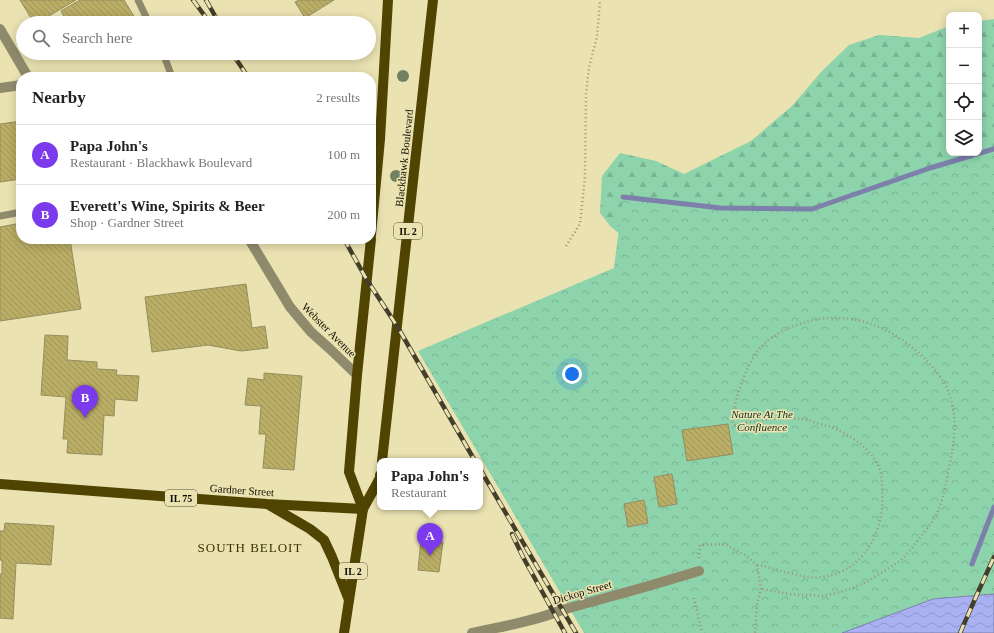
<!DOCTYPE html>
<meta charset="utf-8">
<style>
:root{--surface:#fff;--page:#f2f2f2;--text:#222;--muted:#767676;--line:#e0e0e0;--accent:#7c3aed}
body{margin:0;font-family:Georgia,serif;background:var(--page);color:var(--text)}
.controls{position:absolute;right:12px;top:12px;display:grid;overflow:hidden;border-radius:8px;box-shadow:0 2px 10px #0003}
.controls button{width:36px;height:36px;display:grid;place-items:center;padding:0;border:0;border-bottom:1px solid var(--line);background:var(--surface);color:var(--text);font:20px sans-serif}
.you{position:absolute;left:572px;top:374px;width:14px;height:14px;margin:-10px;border:3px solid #fff;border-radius:50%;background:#1a73e8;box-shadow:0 0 0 6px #1a73e833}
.badge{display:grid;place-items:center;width:26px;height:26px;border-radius:50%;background:var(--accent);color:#fff;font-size:13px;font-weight:700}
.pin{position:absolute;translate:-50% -33px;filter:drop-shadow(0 1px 2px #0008)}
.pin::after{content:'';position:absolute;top:21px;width:14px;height:12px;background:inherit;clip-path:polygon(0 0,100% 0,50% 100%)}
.popup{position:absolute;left:377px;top:458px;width:106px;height:52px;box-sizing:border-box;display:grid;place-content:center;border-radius:8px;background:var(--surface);filter:drop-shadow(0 1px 3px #0005);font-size:13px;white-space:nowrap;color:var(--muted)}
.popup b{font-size:15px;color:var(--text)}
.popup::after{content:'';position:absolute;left:50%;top:100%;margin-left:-8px;border:8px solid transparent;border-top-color:var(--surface)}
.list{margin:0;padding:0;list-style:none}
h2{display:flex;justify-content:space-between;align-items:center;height:52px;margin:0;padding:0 16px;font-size:17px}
h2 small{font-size:13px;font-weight:400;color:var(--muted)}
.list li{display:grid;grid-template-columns:26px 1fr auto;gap:12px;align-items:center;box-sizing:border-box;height:60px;padding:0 16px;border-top:1px solid var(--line)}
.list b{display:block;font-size:15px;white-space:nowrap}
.list p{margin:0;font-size:13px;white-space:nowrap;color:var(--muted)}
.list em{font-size:13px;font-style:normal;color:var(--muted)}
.icon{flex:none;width:22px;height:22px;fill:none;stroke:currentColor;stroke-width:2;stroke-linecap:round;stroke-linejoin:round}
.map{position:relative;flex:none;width:994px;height:633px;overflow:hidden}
.search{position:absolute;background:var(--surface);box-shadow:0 2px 10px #0003;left:16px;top:16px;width:360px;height:44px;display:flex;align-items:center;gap:10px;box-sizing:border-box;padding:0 14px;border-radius:22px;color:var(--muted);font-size:15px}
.panel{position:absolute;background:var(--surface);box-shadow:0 2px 10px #0003;left:16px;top:72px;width:360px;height:172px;border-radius:16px}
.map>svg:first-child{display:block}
.forest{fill:url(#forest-firs)}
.park{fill:url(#park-crowns)}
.water{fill:url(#water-waves);stroke:#7c80aa}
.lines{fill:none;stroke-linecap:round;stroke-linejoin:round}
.stream{stroke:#7c80aa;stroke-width:5}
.building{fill:url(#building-back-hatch);stroke:#958d5f}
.path{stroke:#9a9470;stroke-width:2.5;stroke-dasharray:1 3;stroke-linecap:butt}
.service{stroke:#908a6d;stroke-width:7}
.minor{stroke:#908a6d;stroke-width:10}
.primary{stroke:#4f4401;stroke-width:10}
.rail-casing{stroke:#443f2a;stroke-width:4.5}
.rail{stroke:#eae2b1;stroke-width:3;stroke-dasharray:9;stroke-linecap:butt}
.tree{fill:#728162}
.labels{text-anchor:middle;stroke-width:3;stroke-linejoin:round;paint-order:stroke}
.shield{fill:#eae2b1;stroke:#514c35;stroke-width:1}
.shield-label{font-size:10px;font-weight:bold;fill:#100c00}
.street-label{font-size:11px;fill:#100c00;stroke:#eae2b1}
.park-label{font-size:11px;font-style:italic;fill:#103121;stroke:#eae2b1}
.quarter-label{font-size:13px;letter-spacing:1px;fill:#393101;stroke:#eae2b1}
</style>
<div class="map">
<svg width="994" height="633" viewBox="0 0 994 633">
<defs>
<pattern id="forest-firs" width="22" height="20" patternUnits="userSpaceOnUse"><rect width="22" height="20" fill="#8dd4ac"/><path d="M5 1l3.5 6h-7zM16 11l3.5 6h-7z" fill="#79b592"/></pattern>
<pattern id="park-crowns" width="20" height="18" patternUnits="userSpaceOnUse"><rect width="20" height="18" fill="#8dd4ac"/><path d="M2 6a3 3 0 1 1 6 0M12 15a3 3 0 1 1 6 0" fill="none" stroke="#79b592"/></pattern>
<pattern id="water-waves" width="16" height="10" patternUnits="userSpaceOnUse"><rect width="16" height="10" fill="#aab1f3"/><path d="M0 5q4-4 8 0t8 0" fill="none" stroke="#9197cf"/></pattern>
<pattern id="building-back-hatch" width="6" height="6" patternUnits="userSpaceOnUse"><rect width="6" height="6" fill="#baad66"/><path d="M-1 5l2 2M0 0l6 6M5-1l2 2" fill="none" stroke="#9f9457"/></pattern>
</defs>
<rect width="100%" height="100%" fill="#eae2b1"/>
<path class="forest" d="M994 19V265L640 251 610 226 600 213 602 176 620 153 656 161 684 174 751 141 792 106 821 72 849 45 879 35 919 38 949 26V153H979V21Z"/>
<path class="park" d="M994 149V594L933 599 842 633H584L418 351 614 268 623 197 721 208 812 209 930 168Z"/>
<path class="water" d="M994 594V633H842L933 599Z"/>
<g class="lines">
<g class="stream">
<path d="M623 197 721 208 812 209 930 168 994 149"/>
<path d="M972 564 994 507"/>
</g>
</g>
<g class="building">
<path d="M20 0H76L37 23H34Z"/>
<path d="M80 0H124L138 23H101L99 20 94 23H68L61 11Z"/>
<path d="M299 0H334L305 18 295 2Z"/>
<path d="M21 121V179L0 182V124Z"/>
<path d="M21 223V239H70L81 309 0 321V227Z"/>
<path d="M246 284 252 328 265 326 268 348 241 351 208 345 152 352 145 297Z"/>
<path d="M45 335 68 336 67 360 97 362V369L117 370 116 375 139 376 137 401 115 399 114 416 104 415 102 455 67 453 68 439H63L66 397 41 395Z"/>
<path d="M264 373 302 376 294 470 263 468 266 434H259L261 406 245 405 248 378 264 380Z"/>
<path d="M728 424 733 454 687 461 682 430Z"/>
<path d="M672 474 677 504 659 507 654 477Z"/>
<path d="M644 500 648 523 628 527 624 504Z"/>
<path d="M5 523 54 526 51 565 16 563 13 619 0 618V574H2V560H0V531H4Z"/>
<path d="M421 539 443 542 439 572 418 570Z"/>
</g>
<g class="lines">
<g class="path">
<path d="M566 246 580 224 585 177 586 94 589 67 597 37 600 0"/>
<path d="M699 558 700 545 724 544 745 555 757 565 761 589 757 604 755 633"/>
<path d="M757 565C764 566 771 568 778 570 793 574 807 579 823 577 865 571 885 530 882 491 882 483 882 474 879 467 870 448 850 434 831 427 827 426 823 425 819 424 815 423 812 421 808 420 786 416 756 420 735 425L731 420C738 393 745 362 766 342 774 335 784 330 794 326 840 308 884 321 920 354 930 364 939 373 946 386 959 415 955 438 949 467 946 485 943 503 934 519 930 525 926 530 922 535 916 542 911 550 904 557 898 563 890 567 883 572 864 584 844 593 821 596 818 596 815 595 812 595 807 595 803 595 799 595 786 594 774 591 761 589"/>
<path d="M694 598 702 633"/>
</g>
<g class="service">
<path d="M138 0 149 23"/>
<path d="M163 53 172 77"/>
<path d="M0 216 21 212"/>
</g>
<g class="minor">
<path d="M0 29 28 77"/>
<path d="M0 88 21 85"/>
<path d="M249 239 290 307 311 332 330 349 357 375"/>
<path d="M472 633C500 627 535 621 562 610L645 587 699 571"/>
</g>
<g class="primary">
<path d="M371 235 380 139 388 0"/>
<path d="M382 461 433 0"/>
<path d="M0 484 267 504 363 509"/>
<path d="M269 505 310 529 324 540 332 557 349 600"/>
<path d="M363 509 349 472 357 375 371 239"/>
<path d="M344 633 363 509 380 478V475"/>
</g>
<defs>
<g id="rail">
<path d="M193 0 210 23"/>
<path d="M206 0 219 23"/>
<path d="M232 53 248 77"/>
<path d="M344 239 367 280 397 326 475 461"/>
<path d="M480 469 576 633"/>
<path d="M512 534 523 557 565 633"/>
<path d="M960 633 979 590 994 557"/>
</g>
</defs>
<use href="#rail" class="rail-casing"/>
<use href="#rail" class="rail"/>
</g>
<g class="tree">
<circle cx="403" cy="76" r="6"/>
<circle cx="396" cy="176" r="6"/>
</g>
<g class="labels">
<g class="shield">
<rect x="394" y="223" width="28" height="16" rx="3"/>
<rect x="165" y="490" width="32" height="16" rx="3"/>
<rect x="339" y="563" width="28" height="16" rx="3"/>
</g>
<g class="shield-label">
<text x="408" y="235">IL 2</text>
<text x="181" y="502">IL 75</text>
<text x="353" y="575">IL 2</text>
</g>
<g class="street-label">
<text transform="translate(404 158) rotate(-84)" y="4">Blackhawk Boulevard</text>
<text transform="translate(329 330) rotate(45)" y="4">Webster Avenue</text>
<text transform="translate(242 490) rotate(4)" y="4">Gardner Street</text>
<text transform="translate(582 592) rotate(-16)" y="4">Dickop Street</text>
</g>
<g class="park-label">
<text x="762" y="418">Nature At The<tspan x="762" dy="13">Confluence</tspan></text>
</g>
<g class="quarter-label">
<text x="250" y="552">SOUTH BELOIT</text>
</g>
</g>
</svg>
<div class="controls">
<button>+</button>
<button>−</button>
<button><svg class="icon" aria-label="locate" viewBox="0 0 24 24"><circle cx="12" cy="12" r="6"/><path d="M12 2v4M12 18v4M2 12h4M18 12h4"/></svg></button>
<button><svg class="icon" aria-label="layers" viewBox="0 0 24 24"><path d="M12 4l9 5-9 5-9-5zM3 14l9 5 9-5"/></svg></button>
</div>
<div class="you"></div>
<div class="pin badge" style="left:430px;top:556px">A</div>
<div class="popup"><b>Papa John's</b>Restaurant</div>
<div class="pin badge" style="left:85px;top:418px">B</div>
<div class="search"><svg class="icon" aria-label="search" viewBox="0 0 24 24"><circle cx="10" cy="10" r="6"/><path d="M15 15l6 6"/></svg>Search here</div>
<section class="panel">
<h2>Nearby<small>2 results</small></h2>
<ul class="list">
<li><span class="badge">A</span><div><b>Papa John's</b><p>Restaurant · Blackhawk Boulevard</p></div><em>100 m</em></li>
<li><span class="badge">B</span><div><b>Everett's Wine, Spirits &amp; Beer</b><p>Shop · Gardner Street</p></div><em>200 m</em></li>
</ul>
</section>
</div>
